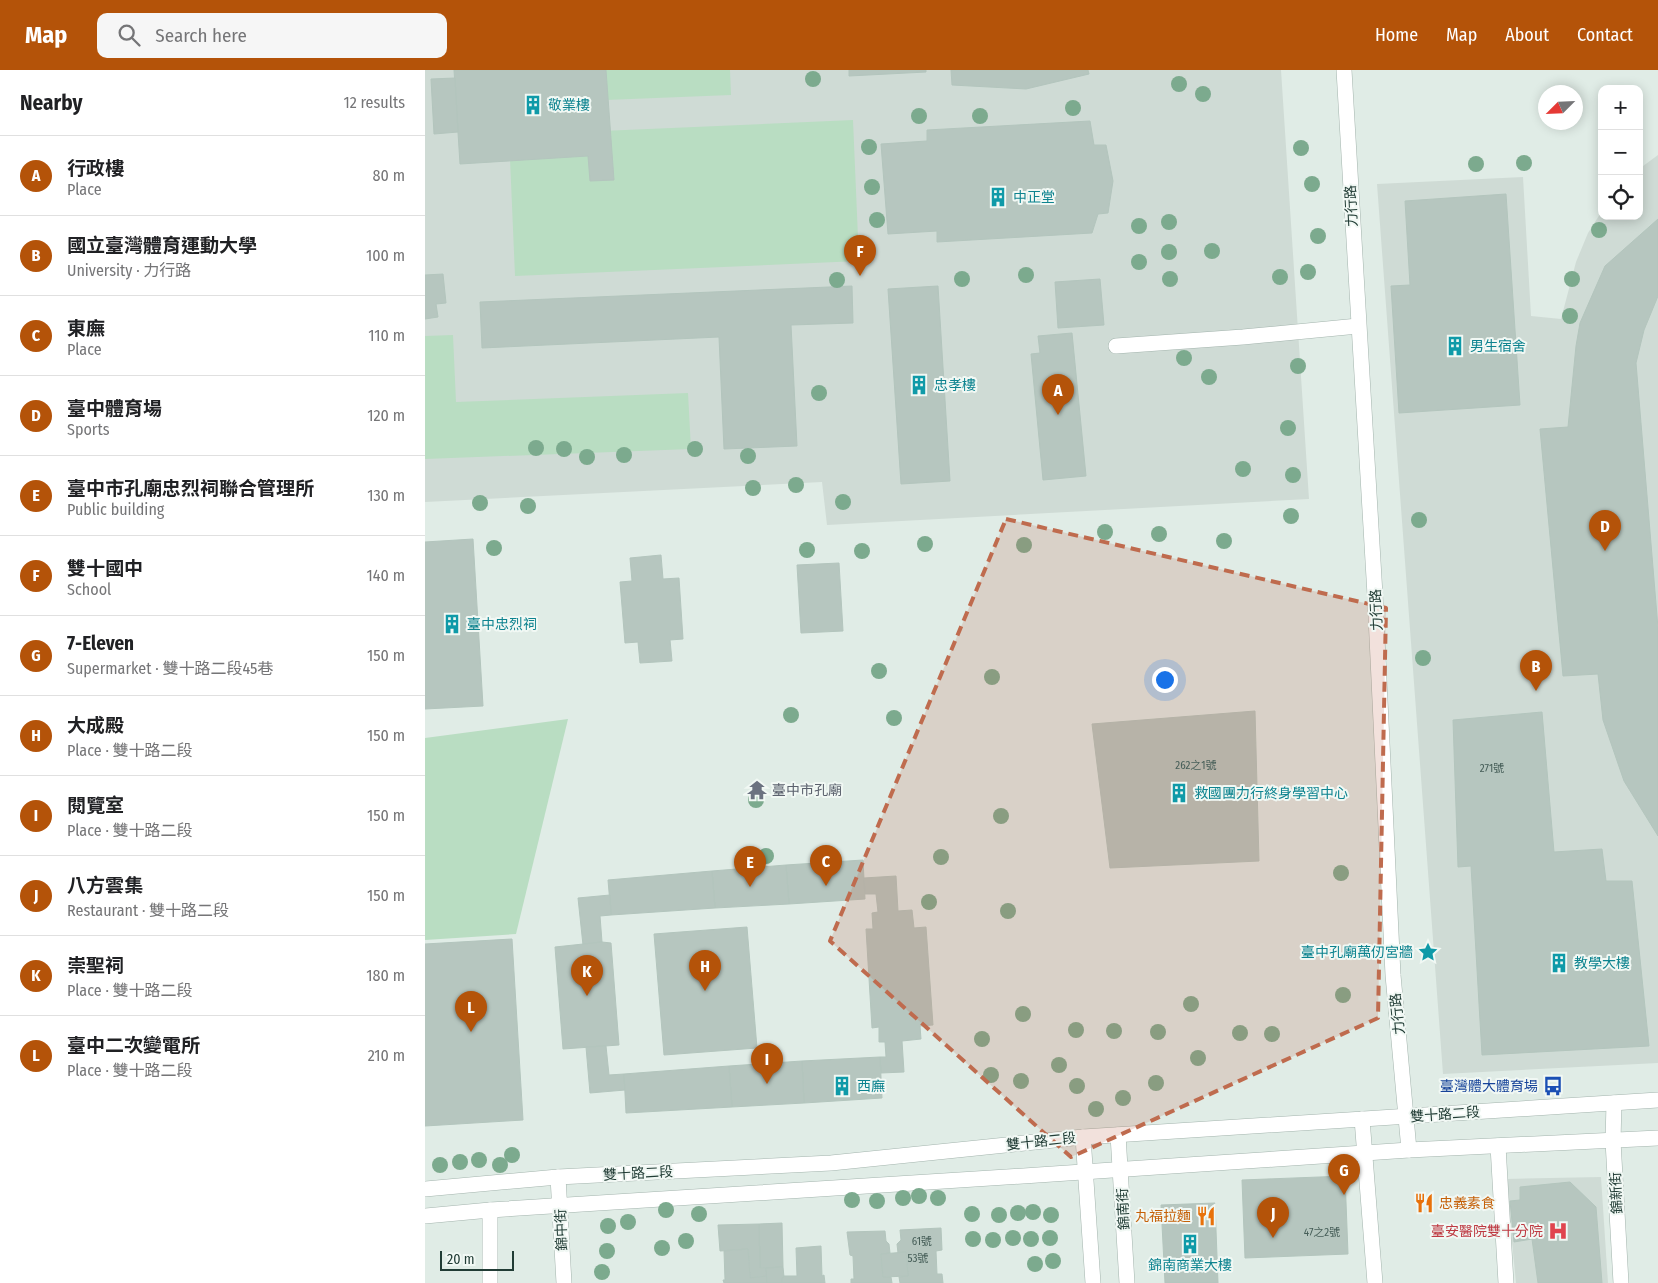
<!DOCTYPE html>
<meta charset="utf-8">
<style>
:root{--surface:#fff;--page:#f6f6f6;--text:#202124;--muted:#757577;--line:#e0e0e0;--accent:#b45309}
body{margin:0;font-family:"Fira Sans Condensed","Noto Sans TC",sans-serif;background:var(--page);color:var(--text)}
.controls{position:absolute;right:15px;top:15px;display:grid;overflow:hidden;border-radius:10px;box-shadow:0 2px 12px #0003}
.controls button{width:45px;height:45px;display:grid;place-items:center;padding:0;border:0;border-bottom:1px solid var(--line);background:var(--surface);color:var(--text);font:25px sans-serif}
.compass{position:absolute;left:1113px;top:15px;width:45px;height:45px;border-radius:50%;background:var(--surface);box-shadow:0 2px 12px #0003;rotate:246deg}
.scale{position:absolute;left:15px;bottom:12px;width:74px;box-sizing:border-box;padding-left:5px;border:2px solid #213c35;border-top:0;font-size:14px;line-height:18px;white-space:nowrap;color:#213c35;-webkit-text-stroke:4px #f1f8f4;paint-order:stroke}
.you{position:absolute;left:739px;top:609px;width:18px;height:18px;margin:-12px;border:4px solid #fff;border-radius:50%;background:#1a73e8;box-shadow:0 0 0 8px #1a73e833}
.badge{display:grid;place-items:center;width:32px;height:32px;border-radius:50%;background:var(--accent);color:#fff;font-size:16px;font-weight:700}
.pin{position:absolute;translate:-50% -41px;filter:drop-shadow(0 1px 2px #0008)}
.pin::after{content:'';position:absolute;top:26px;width:18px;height:15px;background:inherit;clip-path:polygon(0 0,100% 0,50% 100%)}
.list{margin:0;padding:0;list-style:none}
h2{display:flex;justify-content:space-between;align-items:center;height:65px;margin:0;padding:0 20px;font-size:21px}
h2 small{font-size:16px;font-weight:400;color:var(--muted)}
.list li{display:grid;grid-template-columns:32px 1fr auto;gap:15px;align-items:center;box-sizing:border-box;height:80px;padding:0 20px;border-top:1px solid var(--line)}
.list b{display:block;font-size:19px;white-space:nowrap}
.list p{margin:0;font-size:16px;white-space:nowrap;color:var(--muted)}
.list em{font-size:16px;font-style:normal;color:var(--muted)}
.icon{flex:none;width:28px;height:28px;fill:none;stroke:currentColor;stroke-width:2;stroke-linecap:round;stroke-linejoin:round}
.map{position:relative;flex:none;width:1233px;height:1213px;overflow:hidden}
header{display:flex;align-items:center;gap:30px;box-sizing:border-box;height:70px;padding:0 25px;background:var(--accent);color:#fff}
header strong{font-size:24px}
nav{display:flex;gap:28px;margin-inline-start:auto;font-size:18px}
.search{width:350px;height:45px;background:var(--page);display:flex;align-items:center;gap:12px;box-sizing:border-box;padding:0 18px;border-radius:10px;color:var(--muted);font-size:19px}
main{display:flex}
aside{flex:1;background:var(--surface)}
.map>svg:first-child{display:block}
.built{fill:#cfdbd5}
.green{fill:#b9ddc2}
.building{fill:#b6c6bf;stroke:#b3c5bd}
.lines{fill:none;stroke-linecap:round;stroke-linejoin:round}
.minor-casing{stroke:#a3b4ad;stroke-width:16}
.minor{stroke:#fff;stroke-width:15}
.tree{fill:#7caa8e}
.marked{fill:#bf6b4e;fill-opacity:0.2;stroke:#bf6b4e;stroke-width:4;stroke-dasharray:10 6;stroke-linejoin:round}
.labels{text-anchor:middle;stroke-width:4;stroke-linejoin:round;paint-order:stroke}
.number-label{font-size:11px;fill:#465e58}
.culture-label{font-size:14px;fill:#0d838f;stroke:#f1f8f4;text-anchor:start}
.street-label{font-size:14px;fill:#213c35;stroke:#f1f8f4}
.worship-label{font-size:14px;fill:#5b616d;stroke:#f1f8f4;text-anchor:start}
.transit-label{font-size:14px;fill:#164399;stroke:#f1f8f4;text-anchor:end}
.food-label{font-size:14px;fill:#c56008;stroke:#f1f8f4;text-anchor:start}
.health-label{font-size:14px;fill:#be3a42;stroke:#f1f8f4;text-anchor:end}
</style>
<header>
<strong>Map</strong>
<div class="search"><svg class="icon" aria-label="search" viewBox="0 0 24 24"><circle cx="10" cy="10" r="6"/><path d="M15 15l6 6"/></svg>Search here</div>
<nav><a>Home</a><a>Map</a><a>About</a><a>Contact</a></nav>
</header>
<main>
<aside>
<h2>Nearby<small>12 results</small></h2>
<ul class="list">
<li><span class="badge">A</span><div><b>行政樓</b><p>Place</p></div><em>80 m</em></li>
<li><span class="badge">B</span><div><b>國立臺灣體育運動大學</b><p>University · 力行路</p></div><em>100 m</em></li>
<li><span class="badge">C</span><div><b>東廡</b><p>Place</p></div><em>110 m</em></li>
<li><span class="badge">D</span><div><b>臺中體育場</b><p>Sports</p></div><em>120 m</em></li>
<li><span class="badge">E</span><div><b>臺中市孔廟忠烈祠聯合管理所</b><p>Public building</p></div><em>130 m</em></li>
<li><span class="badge">F</span><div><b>雙十國中</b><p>School</p></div><em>140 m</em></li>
<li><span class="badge">G</span><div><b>7-Eleven</b><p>Supermarket · 雙十路二段45巷</p></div><em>150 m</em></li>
<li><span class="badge">H</span><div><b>大成殿</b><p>Place · 雙十路二段</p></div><em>150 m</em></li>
<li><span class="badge">I</span><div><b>閱覽室</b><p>Place · 雙十路二段</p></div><em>150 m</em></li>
<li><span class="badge">J</span><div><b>八方雲集</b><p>Restaurant · 雙十路二段</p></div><em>150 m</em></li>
<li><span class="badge">K</span><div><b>崇聖祠</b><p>Place · 雙十路二段</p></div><em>180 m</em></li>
<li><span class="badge">L</span><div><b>臺中二次變電所</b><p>Place · 雙十路二段</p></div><em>210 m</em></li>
</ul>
</aside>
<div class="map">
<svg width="1233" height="1213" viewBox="0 0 1233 1213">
<rect width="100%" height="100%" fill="#e0ece6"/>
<g class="built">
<path d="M0 0H856L884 429 402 455 397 412 0 432Z"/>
<path d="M1233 85V993L1018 1004 952 114 1098 107 1106 246 1136 249 1151 192 1163 163 1177 141V146H1214V99Z"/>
<path d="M1176 1107 1183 1213H1091L1081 1109Z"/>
</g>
<g class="green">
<path d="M129 0H305L306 25 131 32Z"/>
<path d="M428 50 434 191 90 206 84 65Z"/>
<path d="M28 265 31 332 263 323 266 379 0 389V266Z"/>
<path d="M143 649 91 864 0 870V668Z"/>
</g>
<g class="building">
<path d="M29 0H181L189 110 165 111 163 86 35 94Z"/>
<path d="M424 0H501V2L424 6Z"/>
<path d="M526 0H663L664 4 601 19 527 15Z"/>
<path d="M30 8 33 62 9 64 6 9Z"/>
<path d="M665 51 669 75H681L688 111 683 143 673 144 667 163 512 172V161L463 164 456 74 502 71V60Z"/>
<path d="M1081 124 1095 335 974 343 966 216 985 215 980 131Z"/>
<path d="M1233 149V226L1219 260 1211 293 1233 558V766L1199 711 1178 650 1173 604 1138 606 1115 359 1143 357 1151 276 1155 253 1180 196Z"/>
<path d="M18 204 21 233 11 234 13 247 0 249V205Z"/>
<path d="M675 209 679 255 633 258 630 212Z"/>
<path d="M427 216 428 253 366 255 372 376 299 379 294 267 57 278 55 232Z"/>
<path d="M513 216 525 411 476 414 463 219Z"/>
<path d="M647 263 661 406 618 410 606 284 615 283 613 266Z"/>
<path d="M48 469 58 636 0 639V472Z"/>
<path d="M236 485 238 509 254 508 258 569 245 570 247 591 215 593 213 572 200 573 195 512 207 511 205 488Z"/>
<path d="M414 493 418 561 376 563 372 495Z"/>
<path d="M830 641 834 791 685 798 667 654Z"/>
<path d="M1117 642 1129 782 1177 779 1181 811H1207L1224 976 1057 985 1046 796 1033 797 1028 650Z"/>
<path d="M438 790 440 829 364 834 361 795Z"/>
<path d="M361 795 364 834 290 838 287 801Z"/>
<path d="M287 801 290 838 186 845 183 810Z"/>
<path d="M471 806 473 841 487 840 489 858 501 857 508 955 495 956 496 969 477 971 479 1002 456 1003 455 987H461L460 972H454V957L447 958 441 859H448L447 843 453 842 451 824H440L439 808Z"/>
<path d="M185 825 186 845 175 846 177 872 158 875 153 828Z"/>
<path d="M322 857 332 978 239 985 229 864Z"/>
<path d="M87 869 98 1050 0 1056V874Z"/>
<path d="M177 872 186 873 194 975 138 979 130 877Z"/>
<path d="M181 976 184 1005 199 1004 200 1020 165 1023 161 977Z"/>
<path d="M455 987 457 1028 379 1033 377 991Z"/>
<path d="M377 991 379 1033 307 1037 304 996Z"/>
<path d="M304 996 307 1037 201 1043 199 1004Z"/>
<path d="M920 1106 923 1184 820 1188 817 1110Z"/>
<path d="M1145 1112 1171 1137 1177 1213H1113L1107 1169 1089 1172 1085 1131 1095 1130V1117Z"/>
<path d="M790 1133 793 1213H740L736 1135Z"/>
<path d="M357 1153 358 1197 335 1198 334 1154Z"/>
<path d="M334 1154 335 1198H341L342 1206 325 1208 323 1179 295 1181 293 1155Z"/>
<path d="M516 1158 517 1180 511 1181 512 1204H517L518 1213H475L474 1207 483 1206 481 1182 473 1183 472 1174 476 1170 475 1160Z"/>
<path d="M460 1161 461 1171 464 1174 465 1183 456 1184 458 1207H466L467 1213H426V1209H429L428 1186 425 1185 422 1162Z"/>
<path d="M396 1176 397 1206 399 1205 400 1213H357V1208L358 1206H372L371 1178Z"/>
<path d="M323 1179 325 1208 342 1206V1213H299L298 1210H300L299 1181Z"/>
<path d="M481 1182 483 1206 458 1207 456 1184Z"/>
<path d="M358 1197 359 1207 357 1208V1213H342L341 1198Z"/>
</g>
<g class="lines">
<defs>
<g id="minor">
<path d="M919 0 950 525 968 905 984 1080"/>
<path d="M691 276 818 267 933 256"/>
<path d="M1189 1033 1188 1071 1196 1213"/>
<path d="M937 1049 950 1213"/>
<path d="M693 1065 702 1213"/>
<path d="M658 1067 668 1213"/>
<path d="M1073 1076 1081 1213"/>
<path d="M133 1107 139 1213"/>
<path d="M0 1119 133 1107 406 1093 658 1067 1233 1030"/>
<path d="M65 1140V1213"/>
<path d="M0 1146 65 1140 613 1105 984 1080 1233 1068"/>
</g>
</defs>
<use href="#minor" class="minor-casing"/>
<use href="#minor" class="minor"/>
</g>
<g class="tree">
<circle cx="388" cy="9" r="8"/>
<circle cx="754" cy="14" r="8"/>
<circle cx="778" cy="24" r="8"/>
<circle cx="648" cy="38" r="8"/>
<circle cx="494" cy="46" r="8"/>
<circle cx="555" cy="46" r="8"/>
<circle cx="444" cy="77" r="8"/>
<circle cx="876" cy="78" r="8"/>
<circle cx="1099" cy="93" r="8"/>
<circle cx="1051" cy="94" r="8"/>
<circle cx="887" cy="114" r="8"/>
<circle cx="447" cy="117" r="8"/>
<circle cx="452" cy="150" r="8"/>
<circle cx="744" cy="152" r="8"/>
<circle cx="714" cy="156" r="8"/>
<circle cx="1174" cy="160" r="8"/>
<circle cx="893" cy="166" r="8"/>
<circle cx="787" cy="181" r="8"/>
<circle cx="744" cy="182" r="8"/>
<circle cx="714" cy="192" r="8"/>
<circle cx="883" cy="202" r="8"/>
<circle cx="601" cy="205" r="8"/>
<circle cx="855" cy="207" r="8"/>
<circle cx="537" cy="209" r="8"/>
<circle cx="745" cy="209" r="8"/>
<circle cx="1147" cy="209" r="8"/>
<circle cx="412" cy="210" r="8"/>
<circle cx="1145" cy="246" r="8"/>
<circle cx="759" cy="288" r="8"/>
<circle cx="873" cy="296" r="8"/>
<circle cx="784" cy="307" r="8"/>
<circle cx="394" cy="323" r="8"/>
<circle cx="863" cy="358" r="8"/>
<circle cx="111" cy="378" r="8"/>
<circle cx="139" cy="379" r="8"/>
<circle cx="270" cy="379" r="8"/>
<circle cx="199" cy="385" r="8"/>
<circle cx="323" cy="386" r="8"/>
<circle cx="162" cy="387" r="8"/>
<circle cx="818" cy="399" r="8"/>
<circle cx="868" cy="405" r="8"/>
<circle cx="371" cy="415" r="8"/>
<circle cx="328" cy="418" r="8"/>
<circle cx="418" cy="432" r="8"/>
<circle cx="55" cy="433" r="8"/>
<circle cx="103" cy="436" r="8"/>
<circle cx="866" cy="446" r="8"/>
<circle cx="994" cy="450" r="8"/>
<circle cx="680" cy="462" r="8"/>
<circle cx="734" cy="464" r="8"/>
<circle cx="799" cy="471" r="8"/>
<circle cx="500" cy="474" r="8"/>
<circle cx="599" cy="475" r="8"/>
<circle cx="69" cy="478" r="8"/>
<circle cx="382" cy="480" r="8"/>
<circle cx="437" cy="481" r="8"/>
<circle cx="998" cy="588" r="8"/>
<circle cx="454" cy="601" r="8"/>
<circle cx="567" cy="607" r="8"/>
<circle cx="366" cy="645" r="8"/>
<circle cx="469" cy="648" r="8"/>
<circle cx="331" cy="730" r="8"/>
<circle cx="576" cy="746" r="8"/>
<circle cx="341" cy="786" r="8"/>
<circle cx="516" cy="787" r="8"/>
<circle cx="916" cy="803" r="8"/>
<circle cx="504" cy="832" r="8"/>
<circle cx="583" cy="841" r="8"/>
<circle cx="918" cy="925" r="8"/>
<circle cx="766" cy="934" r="8"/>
<circle cx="598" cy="944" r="8"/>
<circle cx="651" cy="960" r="8"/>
<circle cx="689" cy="961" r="8"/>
<circle cx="733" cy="962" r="8"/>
<circle cx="815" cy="963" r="8"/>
<circle cx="847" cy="964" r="8"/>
<circle cx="557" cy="969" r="8"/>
<circle cx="773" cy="988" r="8"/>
<circle cx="634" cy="995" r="8"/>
<circle cx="566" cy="1005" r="8"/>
<circle cx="596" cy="1011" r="8"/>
<circle cx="731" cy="1013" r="8"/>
<circle cx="652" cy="1016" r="8"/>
<circle cx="698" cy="1028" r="8"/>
<circle cx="671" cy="1039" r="8"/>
<circle cx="87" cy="1085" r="8"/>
<circle cx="54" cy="1090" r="8"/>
<circle cx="35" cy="1092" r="8"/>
<circle cx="15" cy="1095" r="8"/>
<circle cx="75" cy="1095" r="8"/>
<circle cx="494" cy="1126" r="8"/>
<circle cx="478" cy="1128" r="8"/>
<circle cx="513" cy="1128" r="8"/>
<circle cx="427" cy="1130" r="8"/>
<circle cx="452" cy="1131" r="8"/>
<circle cx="241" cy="1140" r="8"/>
<circle cx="608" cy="1142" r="8"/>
<circle cx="593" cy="1143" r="8"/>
<circle cx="274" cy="1144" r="8"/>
<circle cx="547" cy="1144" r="8"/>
<circle cx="574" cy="1145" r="8"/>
<circle cx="626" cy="1145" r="8"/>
<circle cx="203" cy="1152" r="8"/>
<circle cx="183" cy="1156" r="8"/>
<circle cx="588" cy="1168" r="8"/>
<circle cx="625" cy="1168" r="8"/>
<circle cx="548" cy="1169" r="8"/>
<circle cx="606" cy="1169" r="8"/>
<circle cx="568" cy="1170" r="8"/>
<circle cx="261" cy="1171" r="8"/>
<circle cx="237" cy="1178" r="8"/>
<circle cx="182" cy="1181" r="8"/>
<circle cx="628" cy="1191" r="8"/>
<circle cx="610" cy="1194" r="8"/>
<circle cx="177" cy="1202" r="8"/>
</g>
<path class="marked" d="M581 449 961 538 953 948 646 1087 405 871Z"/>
<defs>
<symbol id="building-bare" viewBox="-9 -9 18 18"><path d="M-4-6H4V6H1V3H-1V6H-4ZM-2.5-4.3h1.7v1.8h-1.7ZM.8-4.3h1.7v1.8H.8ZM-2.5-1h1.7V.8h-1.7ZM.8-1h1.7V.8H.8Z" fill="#0f9aa8" stroke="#f1f8f4" stroke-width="2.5" paint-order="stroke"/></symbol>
<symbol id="temple-bare" viewBox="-9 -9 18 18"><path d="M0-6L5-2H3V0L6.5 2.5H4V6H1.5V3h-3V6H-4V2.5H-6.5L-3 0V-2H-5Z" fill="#6b7280" stroke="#f1f8f4" stroke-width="2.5" paint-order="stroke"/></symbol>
<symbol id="sight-bare" viewBox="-9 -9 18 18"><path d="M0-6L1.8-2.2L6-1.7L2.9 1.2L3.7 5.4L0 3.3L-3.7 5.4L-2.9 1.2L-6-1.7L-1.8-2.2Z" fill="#0f9aa8" stroke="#f1f8f4" stroke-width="2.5" paint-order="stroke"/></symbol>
<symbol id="bus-bare" viewBox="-9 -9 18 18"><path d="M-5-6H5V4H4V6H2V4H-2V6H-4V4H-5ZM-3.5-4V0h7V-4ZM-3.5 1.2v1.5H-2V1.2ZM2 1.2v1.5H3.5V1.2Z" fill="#1a4fb4" stroke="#f1f8f4" stroke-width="2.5" paint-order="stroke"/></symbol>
<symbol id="restaurant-bare" viewBox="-9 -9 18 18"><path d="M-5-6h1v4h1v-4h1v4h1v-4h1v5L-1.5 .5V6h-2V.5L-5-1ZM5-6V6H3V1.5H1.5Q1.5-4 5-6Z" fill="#e8710a" stroke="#f1f8f4" stroke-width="2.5" paint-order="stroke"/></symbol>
<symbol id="hospital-bare" viewBox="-9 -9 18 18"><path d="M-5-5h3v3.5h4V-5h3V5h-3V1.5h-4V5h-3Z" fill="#e0444e" stroke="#f1f8f4" stroke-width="2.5" paint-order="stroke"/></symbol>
</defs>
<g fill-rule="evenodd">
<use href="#building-bare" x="94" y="21" width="28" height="28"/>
<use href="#building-bare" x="559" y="113" width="28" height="28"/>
<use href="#building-bare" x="1016" y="262" width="28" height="28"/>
<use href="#building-bare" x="480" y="301" width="28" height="28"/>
<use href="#building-bare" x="13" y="540" width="28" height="28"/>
<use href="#temple-bare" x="318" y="706" width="28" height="28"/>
<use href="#building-bare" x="740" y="709" width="28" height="28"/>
<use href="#sight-bare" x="989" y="868" width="28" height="28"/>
<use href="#building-bare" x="1120" y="879" width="28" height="28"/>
<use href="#building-bare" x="403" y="1002" width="28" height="28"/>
<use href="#bus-bare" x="1114" y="1002" width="28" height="28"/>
<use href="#restaurant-bare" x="985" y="1119" width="28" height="28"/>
<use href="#restaurant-bare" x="767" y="1132" width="28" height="28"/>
<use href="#hospital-bare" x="1119" y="1147" width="28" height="28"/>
<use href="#building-bare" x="751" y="1160" width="28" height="28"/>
</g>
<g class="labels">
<g class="number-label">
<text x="771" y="699">262之1號</text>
<text x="1067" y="702">271號</text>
<text x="897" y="1166">47之2號</text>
<text x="497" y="1175">61號</text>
<text x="493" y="1192">53號</text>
</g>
<g class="culture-label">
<text x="123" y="40">敬業樓</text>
<text x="588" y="132">中正堂</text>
<text x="1045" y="281">男生宿舍</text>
<text x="509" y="320">忠孝樓</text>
<text x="42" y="559">臺中忠烈祠</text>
<text x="769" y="728">救國團力行終身學習中心</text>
<text x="988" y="887" text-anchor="end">臺中孔廟萬仞宮牆</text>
<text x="1149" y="898">教學大樓</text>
<text x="432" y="1021">西廡</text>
<text x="765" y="1200" text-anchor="middle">錦南商業大樓</text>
</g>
<g class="street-label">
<text transform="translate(926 136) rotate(-93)" y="5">力行路</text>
<text transform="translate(951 540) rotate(-93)" y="5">力行路</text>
<text transform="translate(972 944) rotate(-96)" y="5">力行路</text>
<text transform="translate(1020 1044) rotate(-4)" y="5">雙十路二段</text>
<text transform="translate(616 1071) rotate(-6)" y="5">雙十路二段</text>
<text transform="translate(213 1103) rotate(-3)" y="5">雙十路二段</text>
<text transform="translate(1191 1123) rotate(-93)" y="5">錦新街</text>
<text transform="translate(698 1139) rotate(-93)" y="5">錦南街</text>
<text transform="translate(136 1160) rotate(-92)" y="5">錦中街</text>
</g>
<g class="worship-label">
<text x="347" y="725">臺中市孔廟</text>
</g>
<g class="transit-label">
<text x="1113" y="1021">臺灣體大體育場</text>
</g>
<g class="food-label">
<text x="1014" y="1138">忠義素食</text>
<text x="766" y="1151" text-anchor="end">丸福拉麵</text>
</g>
<g class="health-label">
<text x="1118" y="1166">臺安醫院雙十分院</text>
</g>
</g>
</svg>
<div class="controls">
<button>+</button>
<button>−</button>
<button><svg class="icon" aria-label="locate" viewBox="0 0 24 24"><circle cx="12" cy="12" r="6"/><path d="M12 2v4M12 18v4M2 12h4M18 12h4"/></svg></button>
</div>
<svg class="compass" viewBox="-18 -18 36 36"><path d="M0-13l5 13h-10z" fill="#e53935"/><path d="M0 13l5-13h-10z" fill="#757577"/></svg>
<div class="scale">20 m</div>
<div class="you"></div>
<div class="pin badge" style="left:633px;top:345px">A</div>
<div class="pin badge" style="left:1111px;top:621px">B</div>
<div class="pin badge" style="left:401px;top:816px">C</div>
<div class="pin badge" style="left:1180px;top:481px">D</div>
<div class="pin badge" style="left:325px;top:817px">E</div>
<div class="pin badge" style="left:435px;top:206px">F</div>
<div class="pin badge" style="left:919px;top:1125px">G</div>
<div class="pin badge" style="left:280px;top:921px">H</div>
<div class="pin badge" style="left:342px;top:1014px">I</div>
<div class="pin badge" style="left:848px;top:1168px">J</div>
<div class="pin badge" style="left:162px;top:926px">K</div>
<div class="pin badge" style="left:46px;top:962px">L</div>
</div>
</main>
